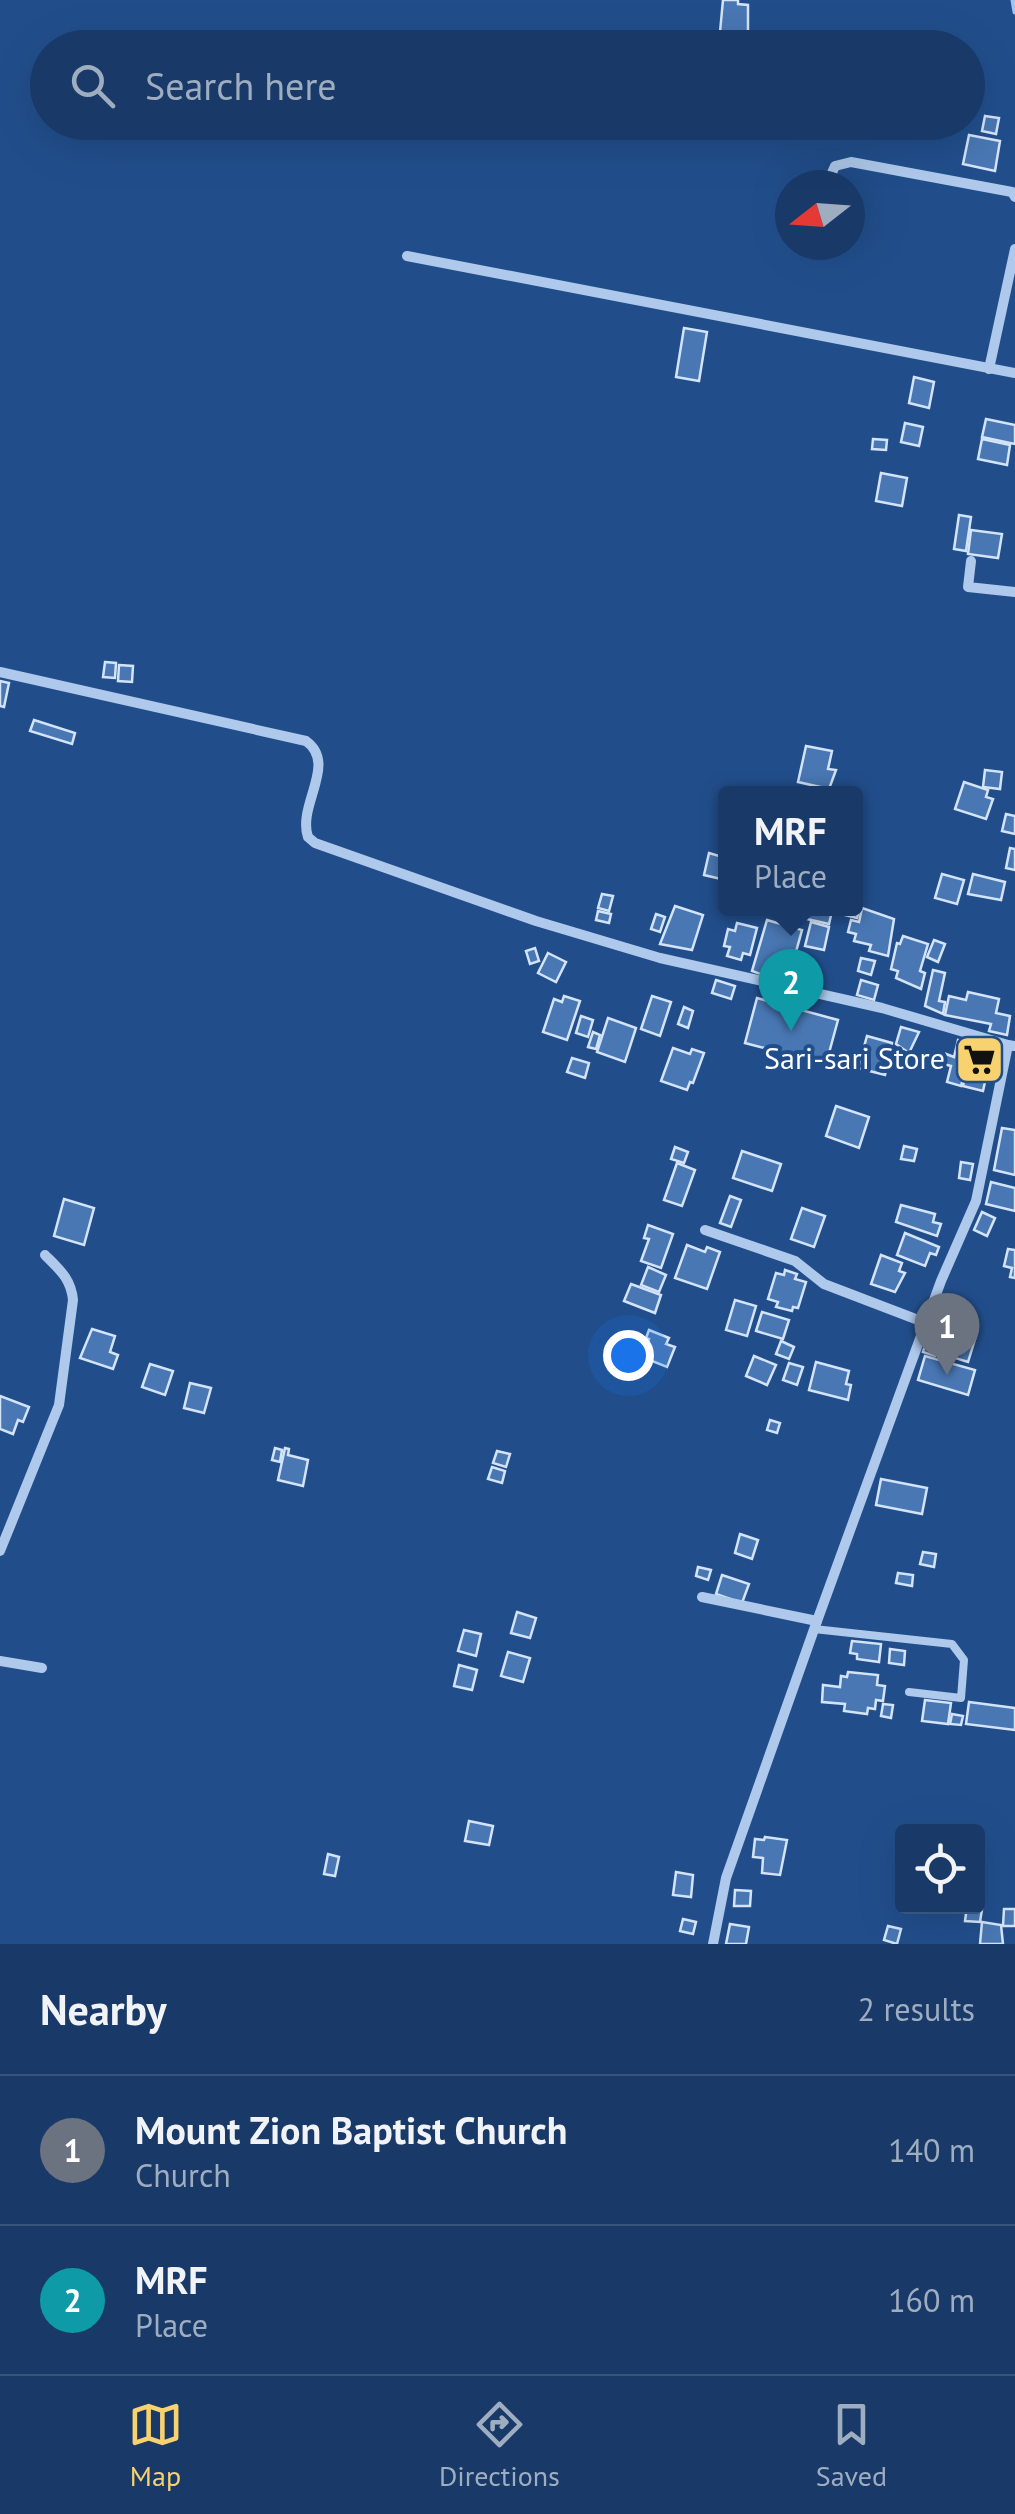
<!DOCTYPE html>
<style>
:root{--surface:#193a68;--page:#264571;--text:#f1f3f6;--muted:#9fadc0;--line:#37547c;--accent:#f8d26f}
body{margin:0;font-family:"PT Sans",sans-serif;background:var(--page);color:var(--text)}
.controls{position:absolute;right:30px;bottom:30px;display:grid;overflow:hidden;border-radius:10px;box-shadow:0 10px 40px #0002}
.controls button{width:90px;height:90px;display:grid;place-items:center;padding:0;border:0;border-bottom:2px solid var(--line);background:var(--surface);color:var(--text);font:50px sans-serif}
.compass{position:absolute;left:775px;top:170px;width:90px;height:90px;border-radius:50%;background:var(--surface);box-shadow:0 10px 40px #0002;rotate:253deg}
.you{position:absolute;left:628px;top:1355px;width:35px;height:35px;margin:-25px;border:8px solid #fff;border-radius:50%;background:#1a73e8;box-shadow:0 0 0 15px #1a73e833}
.badge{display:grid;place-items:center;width:65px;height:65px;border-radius:50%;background:var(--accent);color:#fff;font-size:32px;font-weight:700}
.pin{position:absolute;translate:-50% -82px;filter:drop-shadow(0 2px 5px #0008)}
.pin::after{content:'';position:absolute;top:52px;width:35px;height:30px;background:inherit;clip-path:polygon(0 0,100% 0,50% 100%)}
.popup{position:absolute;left:718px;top:786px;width:145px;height:130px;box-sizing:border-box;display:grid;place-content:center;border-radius:10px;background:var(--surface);filter:drop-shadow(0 2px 8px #0005);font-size:32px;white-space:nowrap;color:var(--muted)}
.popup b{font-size:38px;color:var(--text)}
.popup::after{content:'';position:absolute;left:50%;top:100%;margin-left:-20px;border:20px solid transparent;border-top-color:var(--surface)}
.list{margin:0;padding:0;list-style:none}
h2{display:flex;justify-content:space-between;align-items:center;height:130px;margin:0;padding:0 40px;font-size:42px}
h2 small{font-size:32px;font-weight:400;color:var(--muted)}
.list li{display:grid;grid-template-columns:65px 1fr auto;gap:30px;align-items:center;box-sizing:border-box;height:150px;padding:0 40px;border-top:2px solid var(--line)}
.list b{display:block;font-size:38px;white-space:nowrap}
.list p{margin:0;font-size:32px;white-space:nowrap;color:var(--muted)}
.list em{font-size:32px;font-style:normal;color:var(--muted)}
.icon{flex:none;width:55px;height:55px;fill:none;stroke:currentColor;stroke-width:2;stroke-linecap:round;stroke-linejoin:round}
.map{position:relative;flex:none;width:1015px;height:1944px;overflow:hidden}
.search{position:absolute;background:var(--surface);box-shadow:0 10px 40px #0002;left:30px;right:30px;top:30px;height:110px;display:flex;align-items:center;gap:25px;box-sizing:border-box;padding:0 35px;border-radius:55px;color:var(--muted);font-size:38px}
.sheet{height:430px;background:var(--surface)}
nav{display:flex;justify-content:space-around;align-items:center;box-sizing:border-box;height:140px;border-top:2px solid var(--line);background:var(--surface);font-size:28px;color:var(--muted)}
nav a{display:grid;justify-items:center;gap:5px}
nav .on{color:var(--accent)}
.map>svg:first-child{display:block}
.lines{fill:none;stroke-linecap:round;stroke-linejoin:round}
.stream{stroke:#a1c4ec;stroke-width:5}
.building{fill:#4977b3;stroke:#d3e3f8;stroke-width:2.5}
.lane{stroke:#aec9eb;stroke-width:8}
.street{stroke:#aec9eb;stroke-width:10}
.labels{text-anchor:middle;stroke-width:8;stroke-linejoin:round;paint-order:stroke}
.poi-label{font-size:30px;fill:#fff;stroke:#214e8b;text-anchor:end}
</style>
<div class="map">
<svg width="1015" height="1944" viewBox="0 0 1015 1944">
<rect width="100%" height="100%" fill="#214e8b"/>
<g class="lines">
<path class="stream" d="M1013 0 1015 12"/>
</g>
<g class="building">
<path d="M723 0H738V4L748 5V40L730 38 731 33 720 32Z"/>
<path d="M985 116 999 118 996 134 982 131Z"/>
<path d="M969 135 1000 141 995 171 963 164Z"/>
<path d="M684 328 707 332 699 381 676 377Z"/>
<path d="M914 377 934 382 929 408 909 403Z"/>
<path d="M986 419 1015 425V444L982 437Z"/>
<path d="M905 423 923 427 919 446 901 442Z"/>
<path d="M873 439 887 440 886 450 872 449Z"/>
<path d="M982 439 1010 445 1007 465 978 459Z"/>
<path d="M881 473 907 478 902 506 876 501Z"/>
<path d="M959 515 971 517 966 551 954 549Z"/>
<path d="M971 530 1002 534 998 558 968 554Z"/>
<path d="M105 662 116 663 115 678 103 677Z"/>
<path d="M119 665 133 666 132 682 118 681Z"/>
<path d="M0 681 9 683 4 707 0 706Z"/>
<path d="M34 720 75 733 72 744 30 731Z"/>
<path d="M806 746 832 751 828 769 836 770 829 789 798 782Z"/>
<path d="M985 770 1002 772 1000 789 983 787Z"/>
<path d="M964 782 988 790 986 797 993 799 986 819 955 809Z"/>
<path d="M1006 814 1015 816V834L1002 831Z"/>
<path d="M1010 848 1015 849V870L1006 868Z"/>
<path d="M709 853 726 858 721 879 704 875Z"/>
<path d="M942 874 964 880 957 904 935 898Z"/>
<path d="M973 874 1005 882 1001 900 968 894Z"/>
<path d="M602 894 613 896 609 911 598 908Z"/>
<path d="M856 905 860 906 857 918 841 914 842 908H856Z"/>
<path d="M675 906 703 915 692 950 660 944Z"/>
<path d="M809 908 832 911 829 924 807 919Z"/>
<path d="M862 908 894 919 888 956 869 951 871 945 854 941 856 934 848 932 851 920 859 922Z"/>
<path d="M598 911 611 914 609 923 596 920Z"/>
<path d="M656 914 665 917 660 932 651 929Z"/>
<path d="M767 920 802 930 792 966 784 963 782 968 770 964 766 976 752 971Z"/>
<path d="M811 922 829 927 824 950 805 946Z"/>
<path d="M737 923 757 928 750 955 743 953 741 960 727 956 730 947 724 946 728 929 735 931Z"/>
<path d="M903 936 928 944 920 971 925 973 921 989 896 978 898 971 891 969 897 943 900 944Z"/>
<path d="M934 940 945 944 938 962 927 957Z"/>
<path d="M535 948 539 961 530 964 526 951Z"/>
<path d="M548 953 566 962 556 982 538 973Z"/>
<path d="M861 958 875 961 871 975 858 971Z"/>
<path d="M933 970 945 973 939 1001 945 1002 943 1014 925 1006Z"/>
<path d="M716 980 735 986 731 999 712 993Z"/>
<path d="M861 980 878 985 874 1000 857 995Z"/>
<path d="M968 992 999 999 996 1013 1010 1016 1007 1035 989 1031 991 1024 945 1015 949 996 966 1000Z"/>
<path d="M564 996 580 1001 567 1040 543 1032 554 999 562 1002Z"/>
<path d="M652 996 671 1002 660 1036 641 1029Z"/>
<path d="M757 998 838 1020 826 1064 745 1043Z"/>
<path d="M684 1007 693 1011 688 1028 678 1024Z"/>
<path d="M581 1016 593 1020 588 1037 576 1033Z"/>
<path d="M608 1018 636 1028 625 1062 597 1052Z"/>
<path d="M901 1027 919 1032 909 1053 896 1044Z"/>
<path d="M593 1032 600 1035 596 1049 588 1047Z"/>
<path d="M867 1036 892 1043 885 1075 858 1068Z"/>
<path d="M958 1040 972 1044 961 1086 947 1082 951 1066 943 1064 946 1054 954 1057Z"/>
<path d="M973 1047 993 1052 987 1072 968 1067Z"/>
<path d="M673 1048 690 1054 692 1049 704 1053 693 1083 690 1082 687 1090 661 1081Z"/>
<path d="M572 1058 589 1063 585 1078 567 1072Z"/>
<path d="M967 1068 987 1073 983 1091 963 1086Z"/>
<path d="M836 1106 869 1117 859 1148 826 1136Z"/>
<path d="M1002 1128 1015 1130V1175L994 1170Z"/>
<path d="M904 1146 917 1149 914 1161 901 1159Z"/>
<path d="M675 1147 688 1152 684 1163 671 1159Z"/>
<path d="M742 1151 781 1164 772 1191 733 1178Z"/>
<path d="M961 1162 973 1164 970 1180 959 1178Z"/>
<path d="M677 1163 695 1170 682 1206 664 1200Z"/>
<path d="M991 1182 1015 1188V1211L986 1204Z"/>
<path d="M730 1196 741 1200 731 1227 720 1223Z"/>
<path d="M64 1199 94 1208 84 1245 54 1236Z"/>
<path d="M901 1205 935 1214 933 1222 941 1224 937 1236 896 1222Z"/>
<path d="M802 1208 825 1216 814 1247 791 1239Z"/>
<path d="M982 1212 995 1218 987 1236 974 1230Z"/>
<path d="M648 1225 673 1234 661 1268 641 1261 649 1239 644 1238Z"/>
<path d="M905 1233 939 1247 936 1255 930 1253 925 1266 897 1255Z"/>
<path d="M687 1245 705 1252 707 1247 720 1252 707 1289 675 1278Z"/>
<path d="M1008 1249 1015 1250V1278L1010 1277 1012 1268 1004 1266Z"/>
<path d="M881 1255 902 1263 899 1271 905 1273 895 1292 871 1284Z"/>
<path d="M648 1267 666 1275 659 1292 641 1285Z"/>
<path d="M785 1270 797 1274 795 1279 806 1282 798 1308 793 1307 792 1311 776 1307 778 1302 768 1299 776 1273 784 1275Z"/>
<path d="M631 1284 661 1295 655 1313 624 1301Z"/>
<path d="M735 1300 756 1306 747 1336 726 1330Z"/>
<path d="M762 1312 789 1320 783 1339 756 1331Z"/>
<path d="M92 1329 115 1336 110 1352 118 1355 113 1369 80 1358Z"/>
<path d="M954 1329 976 1336 968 1362 939 1353 944 1334 952 1336Z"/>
<path d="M649 1330 669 1338 666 1344 675 1347 667 1367 642 1357 649 1339 646 1338Z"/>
<path d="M929 1331 942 1335 935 1356 923 1352Z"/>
<path d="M781 1341 794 1347 789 1359 776 1354Z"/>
<path d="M754 1356 776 1365 767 1385 746 1376Z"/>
<path d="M925 1356 975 1370 968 1395 918 1380Z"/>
<path d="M816 1362 849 1371 846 1384 851 1385 848 1400 809 1390Z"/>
<path d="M789 1363 803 1367 797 1385 783 1380Z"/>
<path d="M150 1364 173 1371 165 1395 142 1387Z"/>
<path d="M190 1383 211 1388 204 1413 184 1408Z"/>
<path d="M0 1396 29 1407 23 1422 18 1420 13 1434 0 1429Z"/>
<path d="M770 1420 780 1423 777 1433 767 1430Z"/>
<path d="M275 1448 282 1450 280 1462 272 1460Z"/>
<path d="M285 1448 289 1449 288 1455 308 1460 303 1486 278 1480Z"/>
<path d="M497 1451 510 1454 506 1467 493 1463Z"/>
<path d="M492 1467 505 1471 502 1483 488 1479Z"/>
<path d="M881 1479 927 1488 922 1514 876 1505Z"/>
<path d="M740 1534 758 1540 752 1559 735 1553Z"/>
<path d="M923 1552 936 1554 934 1567 920 1564Z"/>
<path d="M698 1567 711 1570 708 1580 696 1576Z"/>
<path d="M898 1573 913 1575 912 1586 896 1583Z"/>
<path d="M722 1575 749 1584 742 1603 716 1594Z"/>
<path d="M517 1612 536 1618 530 1638 511 1633Z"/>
<path d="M464 1630 481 1634 476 1656 458 1651Z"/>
<path d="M852 1641 881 1644 879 1662 857 1659V1654L850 1653Z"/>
<path d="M890 1649 905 1651 904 1665 889 1663Z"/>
<path d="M508 1652 530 1658 523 1682 501 1676Z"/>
<path d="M459 1665 477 1670 472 1690 454 1686Z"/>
<path d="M848 1672 878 1675 877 1685 885 1686 883 1701 876 1700 875 1709 868 1708 867 1714 844 1711 845 1704 822 1702 823 1685 840 1687 841 1676 847 1677Z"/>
<path d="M925 1700 951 1703 948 1724 922 1721Z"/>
<path d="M969 1702 1015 1708V1730L966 1724Z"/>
<path d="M883 1704 893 1705 891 1718 881 1716Z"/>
<path d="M952 1714 963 1716 961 1725 950 1724Z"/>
<path d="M469 1821 493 1826 489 1845 465 1841Z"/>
<path d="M765 1837 787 1840 780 1875 762 1873 763 1858 753 1857 755 1839 764 1840Z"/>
<path d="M328 1854 339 1857 335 1876 324 1874Z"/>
<path d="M676 1872 693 1875 691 1897 673 1895Z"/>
<path d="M735 1890 751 1891 750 1906H734Z"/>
<path d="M978 1902 983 1903 980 1922 965 1921 967 1906H978Z"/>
<path d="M1004 1909H1015V1926H1003Z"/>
<path d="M683 1919 696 1922 693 1934 680 1931Z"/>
<path d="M982 1922 1001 1925 1003 1944H980Z"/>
<path d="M730 1924 749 1927 746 1944H726Z"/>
<path d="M888 1926 901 1929 897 1944 884 1940Z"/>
</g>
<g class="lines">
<path class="lane" d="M814 1629 952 1644 964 1660 961 1698 909 1692"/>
<g class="street">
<path d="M827 184 835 166 851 162 1012 192 1015 197"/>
<path d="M407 256 1015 373"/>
<path d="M989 369 1015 249"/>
<path d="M971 561 968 587 1015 592"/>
<path d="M0 672 306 741C338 764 297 805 308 837L315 843 536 921 660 958 882 1008 1008 1045"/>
<path d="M705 1230 795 1261 824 1284 926 1323"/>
<path d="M0 1551 59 1405 73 1300C71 1279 60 1270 45 1255"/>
<path d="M702 1597 817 1621"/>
<path d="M0 1661 42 1668"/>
<path d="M713 1944 726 1878 817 1621 941 1281 976 1201 1008 1045 1014 1046"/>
</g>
</g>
<defs>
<symbol id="supermarket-square" viewBox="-11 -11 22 22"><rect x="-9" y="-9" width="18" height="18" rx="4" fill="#f8d26f" stroke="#214e8b"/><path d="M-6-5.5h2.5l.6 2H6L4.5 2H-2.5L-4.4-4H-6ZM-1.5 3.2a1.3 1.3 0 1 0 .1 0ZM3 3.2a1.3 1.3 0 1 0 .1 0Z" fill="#111"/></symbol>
</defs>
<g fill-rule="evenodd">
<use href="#supermarket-square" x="952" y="1032" width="55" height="55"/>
</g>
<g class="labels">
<g class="poi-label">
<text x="945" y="1069">Sari-sari Store</text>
</g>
</g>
</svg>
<div class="controls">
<button><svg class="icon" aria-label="locate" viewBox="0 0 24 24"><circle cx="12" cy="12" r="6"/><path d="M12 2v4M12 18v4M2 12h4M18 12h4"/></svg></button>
</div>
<svg class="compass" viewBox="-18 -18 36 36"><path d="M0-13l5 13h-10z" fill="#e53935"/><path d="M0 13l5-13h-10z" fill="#9fadc0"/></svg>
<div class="you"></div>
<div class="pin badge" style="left:947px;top:1375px;background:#6b7280">1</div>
<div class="pin badge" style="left:791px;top:1031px;background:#0f9aa8">2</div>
<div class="popup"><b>MRF</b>Place</div>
<div class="search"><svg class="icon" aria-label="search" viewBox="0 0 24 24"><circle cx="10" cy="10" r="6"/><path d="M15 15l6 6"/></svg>Search here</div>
</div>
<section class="sheet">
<h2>Nearby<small>2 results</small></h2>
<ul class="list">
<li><span class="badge" style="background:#6b7280">1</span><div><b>Mount Zion Baptist Church</b><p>Church</p></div><em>140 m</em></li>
<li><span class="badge" style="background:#0f9aa8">2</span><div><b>MRF</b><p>Place</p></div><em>160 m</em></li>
</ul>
</section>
<nav>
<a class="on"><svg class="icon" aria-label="map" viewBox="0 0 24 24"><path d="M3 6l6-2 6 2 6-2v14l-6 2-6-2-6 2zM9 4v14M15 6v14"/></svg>Map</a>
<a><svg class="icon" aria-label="directions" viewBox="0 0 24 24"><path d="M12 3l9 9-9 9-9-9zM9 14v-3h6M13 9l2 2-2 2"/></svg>Directions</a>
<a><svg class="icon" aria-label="saved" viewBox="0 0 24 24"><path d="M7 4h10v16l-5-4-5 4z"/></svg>Saved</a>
</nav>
